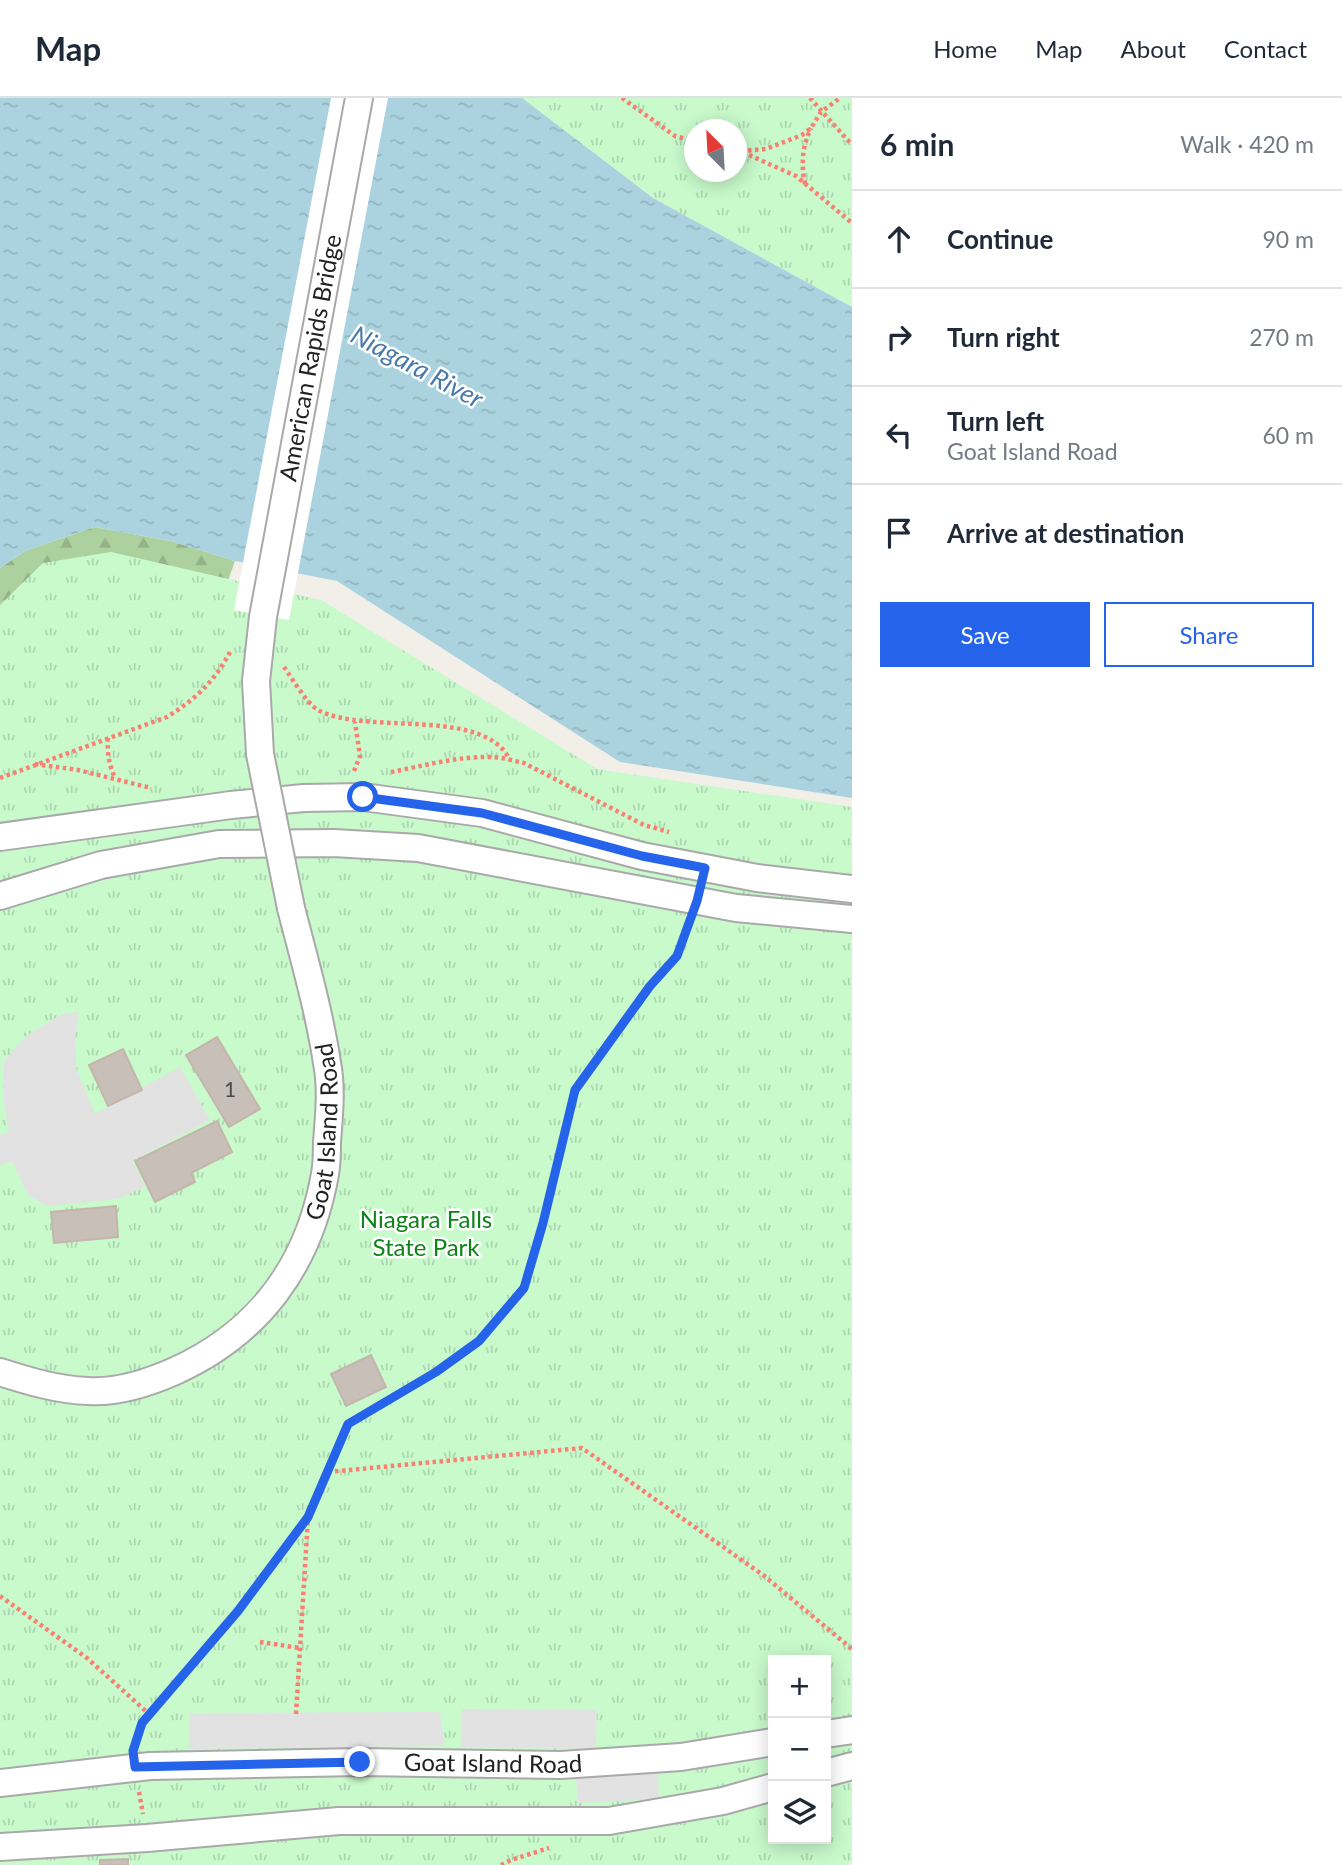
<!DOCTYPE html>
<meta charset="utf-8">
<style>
:root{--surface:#fff;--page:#f2f2f3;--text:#1f2937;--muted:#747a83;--line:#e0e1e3;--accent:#2563eb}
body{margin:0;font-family:Lato,sans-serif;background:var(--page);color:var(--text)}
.controls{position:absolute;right:21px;bottom:21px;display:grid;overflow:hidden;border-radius:0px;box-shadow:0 4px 18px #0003}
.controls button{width:63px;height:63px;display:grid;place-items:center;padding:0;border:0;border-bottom:2px solid var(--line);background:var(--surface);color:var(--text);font:35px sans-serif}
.compass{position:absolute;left:684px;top:21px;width:63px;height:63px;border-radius:50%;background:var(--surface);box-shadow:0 4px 18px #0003;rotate:336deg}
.stop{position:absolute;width:21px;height:21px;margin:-16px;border:5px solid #2563eb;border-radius:50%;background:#fff}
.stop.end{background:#2563eb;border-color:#fff;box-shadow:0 2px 7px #0008}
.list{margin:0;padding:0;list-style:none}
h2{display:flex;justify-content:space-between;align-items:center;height:91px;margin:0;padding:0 28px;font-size:30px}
h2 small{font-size:23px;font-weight:400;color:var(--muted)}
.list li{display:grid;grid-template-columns:46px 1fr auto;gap:21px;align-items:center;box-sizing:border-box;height:98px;padding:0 28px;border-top:2px solid var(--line)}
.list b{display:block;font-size:26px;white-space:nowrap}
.list p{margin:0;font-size:23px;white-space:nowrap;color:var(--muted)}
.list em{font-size:23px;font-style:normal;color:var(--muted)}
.actions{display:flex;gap:14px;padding:21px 28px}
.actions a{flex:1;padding:16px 0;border:2px solid var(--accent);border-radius:0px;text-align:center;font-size:24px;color:var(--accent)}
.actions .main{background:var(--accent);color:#fff}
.icon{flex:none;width:38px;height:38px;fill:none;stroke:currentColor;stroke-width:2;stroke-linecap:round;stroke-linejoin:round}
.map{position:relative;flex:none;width:852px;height:1767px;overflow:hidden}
header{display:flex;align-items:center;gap:42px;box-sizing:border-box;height:98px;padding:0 35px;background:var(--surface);border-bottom:2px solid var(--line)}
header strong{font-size:33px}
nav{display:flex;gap:38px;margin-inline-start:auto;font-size:24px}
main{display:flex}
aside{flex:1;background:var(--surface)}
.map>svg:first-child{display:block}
.forest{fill:url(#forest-firs)}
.park{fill:url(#park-tufts);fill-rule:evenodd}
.parking{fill:#e2e2e2}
.water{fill:url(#water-ripples)}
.pier{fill:#fff}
.building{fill:#c7bfb8;stroke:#c4b6ab;stroke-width:2}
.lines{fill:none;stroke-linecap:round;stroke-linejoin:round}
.minor-casing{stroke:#a9a9a9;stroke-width:30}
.path{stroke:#fa8072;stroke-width:4.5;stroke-dasharray:3.5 3.5;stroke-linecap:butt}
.minor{stroke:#fff;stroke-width:26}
.minor-bridge-casing{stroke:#a9a9a9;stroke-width:30;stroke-linecap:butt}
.minor-bridge{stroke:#fff;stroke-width:26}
.route{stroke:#2563eb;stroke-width:9}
.labels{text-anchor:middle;stroke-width:5;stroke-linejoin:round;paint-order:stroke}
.number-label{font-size:21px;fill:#4b4948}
.street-label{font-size:24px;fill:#222;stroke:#fff}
.park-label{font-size:24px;fill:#0c8416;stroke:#fff}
.water-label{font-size:26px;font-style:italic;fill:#4a7aab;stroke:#fff}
</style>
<header>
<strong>Map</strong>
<nav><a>Home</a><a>Map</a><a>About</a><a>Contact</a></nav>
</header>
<main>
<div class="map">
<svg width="852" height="1767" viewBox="0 0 852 1767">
<defs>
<pattern id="forest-firs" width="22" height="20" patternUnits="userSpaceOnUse" patternTransform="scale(1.75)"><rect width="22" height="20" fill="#add19e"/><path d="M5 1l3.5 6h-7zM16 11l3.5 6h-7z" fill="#95b388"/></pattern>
<pattern id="park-tufts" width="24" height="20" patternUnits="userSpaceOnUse" patternTransform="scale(1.75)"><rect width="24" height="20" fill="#c8facc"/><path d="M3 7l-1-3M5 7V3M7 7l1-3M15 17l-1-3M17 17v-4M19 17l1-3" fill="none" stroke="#acd6af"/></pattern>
<pattern id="water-ripples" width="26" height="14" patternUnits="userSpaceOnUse" patternTransform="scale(1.75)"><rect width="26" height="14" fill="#aad3df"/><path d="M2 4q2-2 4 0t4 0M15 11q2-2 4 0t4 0" fill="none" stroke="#92b5bf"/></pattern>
</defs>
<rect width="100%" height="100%" fill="#f2efe9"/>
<path class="forest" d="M94 429 171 443 235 463 217 514 0 652V470L25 453Z"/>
<g class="park">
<path d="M522 0H852V209L653 100ZM694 32H736V74H694Z"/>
<path d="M111 454 321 502 597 671 852 709V1764L846 1767H0V507L43 465ZM773 1562H826V1741H773Z"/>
</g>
<g class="parking">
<path d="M79 914 75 942 76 970 95 1016 180 969 210 1022 132 1063 145 1089 117 1101 47 1108 28 1097 12 1063 0 1067V1037L9 1033 3 999 4 963 26 938 62 916Z"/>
<path d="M462 1611 597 1612 596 1651 461 1649Z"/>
<path d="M440 1614 445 1648 189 1651V1615Z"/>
<path d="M658 1675 659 1701 578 1705 576 1679Z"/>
</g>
<path class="water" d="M0 0H522L653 100 852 209V700L620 664 337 483 235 463 171 443 94 429 25 453 0 470Z"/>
<path class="pier" d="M331 0H388L289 522 234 512Z"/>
<g class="building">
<path d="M217 939 260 1011 229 1029 186 957Z"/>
<path d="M123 951 142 992 108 1008 89 967Z"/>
<path d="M217 1023 232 1054 191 1075 195 1084 155 1104 135 1063Z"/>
<path d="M116 1108 118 1139 54 1145 51 1114Z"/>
<path d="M371 1257 386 1289 346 1308 331 1276Z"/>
<path d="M128 1761V1767H100V1762Z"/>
</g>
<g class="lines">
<defs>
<g id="minor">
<path id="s1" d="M260 656 256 583 263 519 359 0"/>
<path d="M0 739 231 707 304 700 363 699 482 715 642 758 757 780 852 791"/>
<path d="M0 798 101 767 219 746 334 745 418 750 736 810 852 821"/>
<path id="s2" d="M0 1274C28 1283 58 1292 88 1293 117 1295 148 1285 175 1273 259 1235 309 1167 325 1076 327 1065 327 1054 327 1044 329 1018 332 990 327 965 319 912 304 861 291 810"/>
<path d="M826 1636 852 1632"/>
<path d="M826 1675 852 1668"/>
<path id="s3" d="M0 1685 150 1668 360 1664 561 1667 681 1659 773 1644"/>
<path d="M0 1749 147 1740 339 1723H609L723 1703 773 1689"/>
</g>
</defs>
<use href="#minor" class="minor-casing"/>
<g class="path">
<path d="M622 0 675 38 694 43"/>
<path d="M810 0 852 47"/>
<path d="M741 53 766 51 802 37 811 30 821 14 840 0"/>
<path d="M736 54 740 53 796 78 852 125"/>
<path d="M805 86C801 66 802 49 811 30"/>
<path d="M284 569C292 580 307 606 318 612 366 638 484 608 510 662"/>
<path d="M108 640C107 656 109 666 115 680"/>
<path d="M35 666 78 672 151 690"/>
<path d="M354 673 360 658 355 624"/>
<path d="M391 674C423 668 458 658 491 659 502 659 514 663 524 665L644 727 669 734"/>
<path d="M0 680 167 619C196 601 216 582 231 552"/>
<path d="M328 1374 582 1350 763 1477 852 1551"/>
<path d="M0 1498 87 1560 149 1616"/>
<path d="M260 1544 300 1550"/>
<path d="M296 1616 308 1420"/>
<path d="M136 1644 142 1625 238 1513 308 1419 348 1326 400 1294 436 1274 479 1243 524 1190 543 1125 575 992 650 888 677 858 688 827"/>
<path d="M139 1694 143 1716"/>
<path d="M501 1767 511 1762 549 1750"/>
</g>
<use href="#minor" class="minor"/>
<defs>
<path id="minor-bridge" d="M260 656 291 810"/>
</defs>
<use href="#minor-bridge" class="minor-bridge-casing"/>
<use href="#minor-bridge" class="minor-bridge"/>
</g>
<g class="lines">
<path class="route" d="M360 1664 135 1669 133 1653 142 1625 238 1513 308 1419 348 1326 436 1274 479 1243 524 1190 543 1125 575 992 650 888 677 858 697 803 705 770 642 758 482 715 363 699"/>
</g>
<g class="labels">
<g class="number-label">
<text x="230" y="999">1</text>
</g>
<g class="street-label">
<text dy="8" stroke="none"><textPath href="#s1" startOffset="401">American Rapids Bridge</textPath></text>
<text dy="8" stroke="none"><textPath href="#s2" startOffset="481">Goat Island Road</textPath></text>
<text dy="8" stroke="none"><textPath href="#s3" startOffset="494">Goat Island Road</textPath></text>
</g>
<g class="park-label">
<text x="426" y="1130">Niagara Falls<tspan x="426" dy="28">State Park</tspan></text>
</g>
<g class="water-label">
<text transform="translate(417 269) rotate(28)" y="9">Niagara River</text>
</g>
</g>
</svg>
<div class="controls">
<button>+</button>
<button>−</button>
<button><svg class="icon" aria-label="layers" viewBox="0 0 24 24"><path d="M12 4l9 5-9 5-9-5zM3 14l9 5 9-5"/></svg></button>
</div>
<svg class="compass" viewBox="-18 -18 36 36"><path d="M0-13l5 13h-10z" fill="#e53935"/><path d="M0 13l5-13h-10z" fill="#747a83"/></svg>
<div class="stop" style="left:363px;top:699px"></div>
<div class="stop end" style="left:360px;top:1664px"></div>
</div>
<aside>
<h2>6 min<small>Walk · 420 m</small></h2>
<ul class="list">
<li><svg class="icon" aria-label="ahead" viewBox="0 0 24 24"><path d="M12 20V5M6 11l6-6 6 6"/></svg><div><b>Continue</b></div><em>90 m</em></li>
<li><svg class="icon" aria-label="right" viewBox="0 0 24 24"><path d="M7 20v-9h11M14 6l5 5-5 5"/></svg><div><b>Turn right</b></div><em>270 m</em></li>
<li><svg class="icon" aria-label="left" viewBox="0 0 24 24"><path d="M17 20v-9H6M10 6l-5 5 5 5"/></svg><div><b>Turn left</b><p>Goat Island Road</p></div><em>60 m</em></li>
<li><svg class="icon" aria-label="arrive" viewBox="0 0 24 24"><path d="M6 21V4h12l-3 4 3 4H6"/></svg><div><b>Arrive at destination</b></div></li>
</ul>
<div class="actions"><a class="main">Save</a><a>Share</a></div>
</aside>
</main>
